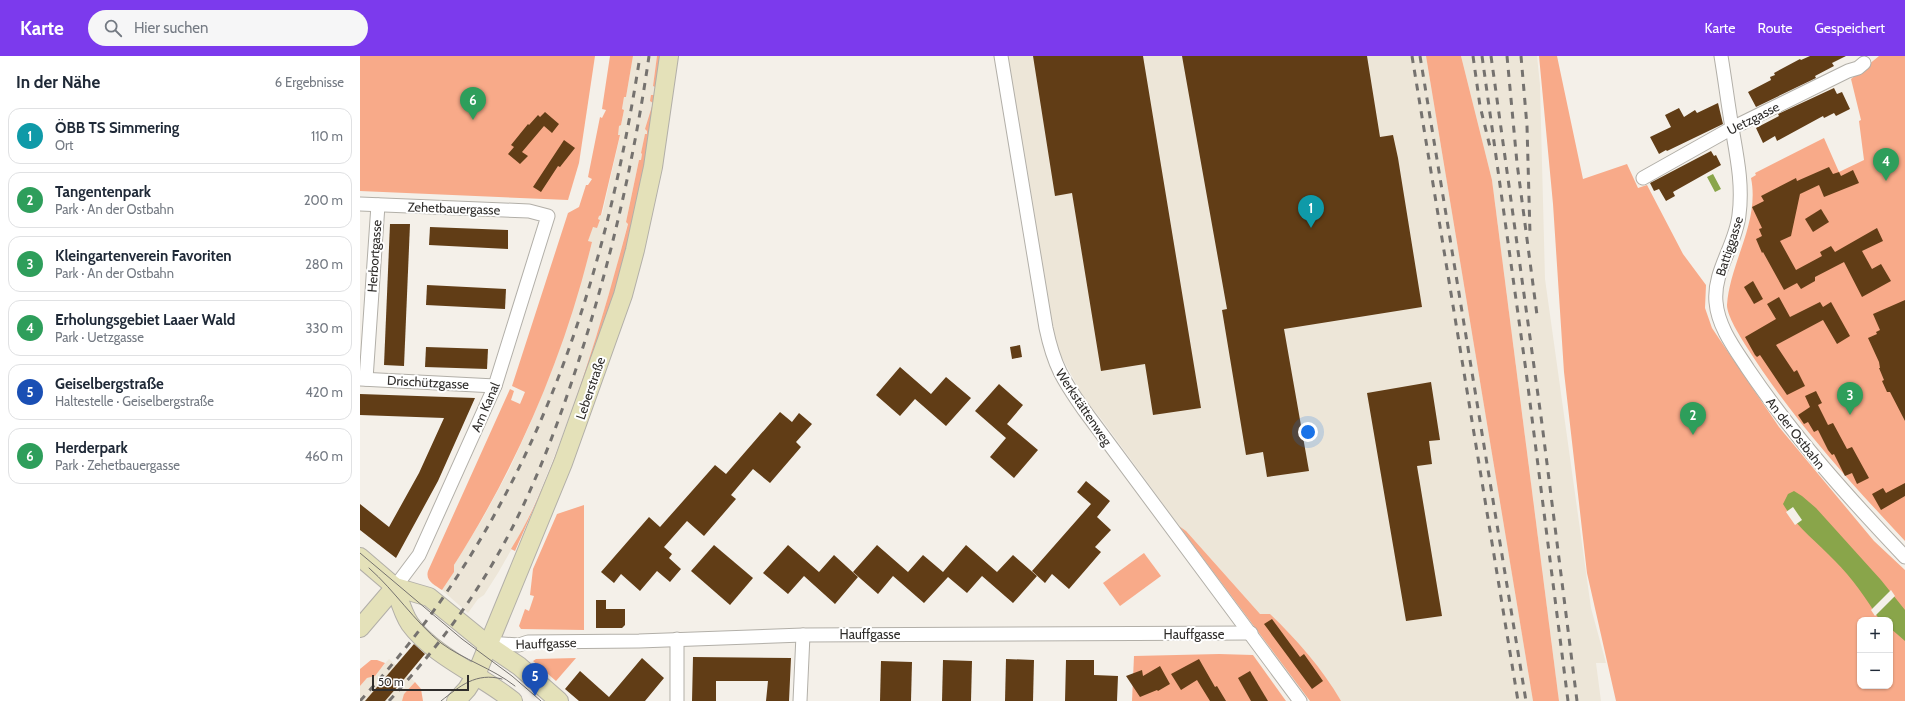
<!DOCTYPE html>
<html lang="de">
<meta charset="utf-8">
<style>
:root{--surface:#fff;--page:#f6f6f7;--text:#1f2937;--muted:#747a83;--line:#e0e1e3;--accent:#7c3aed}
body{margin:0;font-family:Cabin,sans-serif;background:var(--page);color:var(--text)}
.controls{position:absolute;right:12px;bottom:12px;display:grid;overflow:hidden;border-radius:8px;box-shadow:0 1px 3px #0004}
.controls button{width:36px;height:36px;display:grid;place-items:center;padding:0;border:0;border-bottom:1px solid var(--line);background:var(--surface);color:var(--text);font:20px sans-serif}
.scale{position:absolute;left:12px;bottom:10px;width:97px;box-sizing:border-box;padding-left:4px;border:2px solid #2f2d2b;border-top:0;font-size:11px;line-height:14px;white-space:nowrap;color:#2f2d2b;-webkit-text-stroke:3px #fff;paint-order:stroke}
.you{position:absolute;left:948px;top:376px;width:14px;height:14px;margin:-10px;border:3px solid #fff;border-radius:50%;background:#1a73e8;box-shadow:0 0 0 6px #1a73e833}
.badge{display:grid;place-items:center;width:26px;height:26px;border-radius:50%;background:var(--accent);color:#fff;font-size:13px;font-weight:700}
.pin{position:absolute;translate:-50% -33px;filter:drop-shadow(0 1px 2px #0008)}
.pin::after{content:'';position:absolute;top:21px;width:14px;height:12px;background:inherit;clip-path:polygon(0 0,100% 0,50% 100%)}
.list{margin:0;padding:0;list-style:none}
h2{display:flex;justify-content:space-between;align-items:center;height:52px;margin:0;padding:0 16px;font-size:17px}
h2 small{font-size:13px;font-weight:400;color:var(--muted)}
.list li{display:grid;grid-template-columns:26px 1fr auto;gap:12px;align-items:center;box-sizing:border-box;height:56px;margin:0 8px 8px;padding:0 8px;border:1px solid var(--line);border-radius:12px}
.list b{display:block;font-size:15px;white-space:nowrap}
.list p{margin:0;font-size:13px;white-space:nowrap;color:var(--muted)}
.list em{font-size:13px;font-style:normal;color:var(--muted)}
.icon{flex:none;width:22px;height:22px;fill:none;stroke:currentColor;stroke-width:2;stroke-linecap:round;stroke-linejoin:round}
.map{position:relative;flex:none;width:1545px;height:645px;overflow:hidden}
header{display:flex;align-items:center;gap:24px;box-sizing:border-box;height:56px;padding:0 20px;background:var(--accent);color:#fff}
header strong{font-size:19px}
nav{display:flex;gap:22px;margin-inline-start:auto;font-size:14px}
.search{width:280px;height:36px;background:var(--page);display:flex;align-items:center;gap:10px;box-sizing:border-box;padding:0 14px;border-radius:22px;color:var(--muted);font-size:15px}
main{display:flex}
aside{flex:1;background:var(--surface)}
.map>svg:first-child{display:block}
.built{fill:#ede6d8}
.green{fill:#f8aa89;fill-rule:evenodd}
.water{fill:#89a54a}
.pier{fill:#f4f0e9}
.building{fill:#613d16}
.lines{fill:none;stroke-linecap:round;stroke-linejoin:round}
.street-casing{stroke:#b2afa8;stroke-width:15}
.secondary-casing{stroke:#b2afa8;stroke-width:20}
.street{stroke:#fff;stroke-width:13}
.secondary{stroke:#e4e1b9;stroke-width:18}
.tram{stroke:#75726f;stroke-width:1}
.rail{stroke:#75726f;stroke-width:3;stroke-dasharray:7 7;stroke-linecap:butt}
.labels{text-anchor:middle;stroke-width:4;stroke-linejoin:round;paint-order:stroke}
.street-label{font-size:13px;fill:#2f2d2b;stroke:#fff}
</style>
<header>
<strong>Karte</strong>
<div class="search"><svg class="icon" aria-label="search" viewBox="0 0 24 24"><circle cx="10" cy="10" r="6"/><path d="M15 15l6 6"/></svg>Hier suchen</div>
<nav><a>Karte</a><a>Route</a><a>Gespeichert</a></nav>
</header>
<main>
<aside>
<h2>In der Nähe<small>6 Ergebnisse</small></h2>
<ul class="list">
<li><span class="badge" style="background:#0f9aa8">1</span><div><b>ÖBB TS Simmering</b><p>Ort</p></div><em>110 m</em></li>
<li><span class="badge" style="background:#2e9e5b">2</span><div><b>Tangentenpark</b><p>Park · An der Ostbahn</p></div><em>200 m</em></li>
<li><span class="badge" style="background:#2e9e5b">3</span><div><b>Kleingartenverein Favoriten</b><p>Park · An der Ostbahn</p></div><em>280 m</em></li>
<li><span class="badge" style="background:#2e9e5b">4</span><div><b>Erholungsgebiet Laaer Wald</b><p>Park · Uetzgasse</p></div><em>330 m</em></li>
<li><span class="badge" style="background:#1a4fb4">5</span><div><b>Geiselbergstraße</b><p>Haltestelle · Geiselbergstraße</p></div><em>420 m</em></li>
<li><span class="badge" style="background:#2e9e5b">6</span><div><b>Herderpark</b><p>Park · Zehetbauergasse</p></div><em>460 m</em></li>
</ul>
</aside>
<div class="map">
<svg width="1545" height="645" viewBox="0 0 1545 645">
<rect width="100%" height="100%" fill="#f4f0e9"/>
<g class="built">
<path d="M273 0H297L293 30 295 31 287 78 285 79 281 97 282 98 281 104H279L266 166 268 167 253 225 224 321 200 386 180 436 163 473 138 517 124 539 118 543 108 557 82 534 94 516V509L124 460 149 414 170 368 195 306 228 201 232 187 228 185 232 172 239 168 240 164 238 163 239 159H242L260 80 258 79V74L259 69H261L264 54 262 53 264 41H266Z"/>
<path d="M646 0H1066L1173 645H950L879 552 742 364 724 342 695 289Z"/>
<path d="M1101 0H1177L1180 29 1185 223 1231 552 1246 607H1236L1241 645H1199L1132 124Z"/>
<path d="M29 603 55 626 44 638V643L42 645H0V630L7 622 15 619Z"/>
</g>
<g class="green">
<path d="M0 0H235L219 107 208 144 0 135Z"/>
<path d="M250 0H273L266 41H264L262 53 264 54 261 69 259 70 258 79H260L241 159 239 160 238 163 240 164 237 172 233 171 228 185 232 186C204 301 157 410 94 509V516L82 534C75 529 65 525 68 515L150 333 154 335 151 344 160 348 165 336 152 330 208 157 219 151 226 129H228L232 123 228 121 240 61 242 62 246 54 242 53Z"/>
<path d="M297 0H302L292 75 259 228 244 264 214 353 191 413 155 495 151 493C176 453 193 407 209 363 232 298 251 233 268 168L266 166 279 104H281L282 98 281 97 285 78H287V75L285 73 293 47 290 45 291 39H294L295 31 293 30Z"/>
<path d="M1066 0H1101L1132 124 1199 645H1173Z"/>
<path d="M1179 0H1197L1223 123 1267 108 1278 132 1287 129 1323 198 1346 229 1345 252 1352 272 1360 284 1419 371 1514 485 1545 514V645H1256L1227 517 1204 316 1193 148ZM1500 564H1530V630H1500Z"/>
<path d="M1519 0H1545V485C1488 424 1431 361 1386 290 1380 280 1367 260 1367 249 1370 206 1400 166 1391 122L1396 119 1395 117 1464 82 1479 116 1504 104 1499 65 1501 64 1491 23Z"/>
<path d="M224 449V574L161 573 159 570 165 553 169 555 174 540 170 539 173 513 197 458Z"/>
<path d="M819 470 826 475 900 558H910C937 584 962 612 981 645H950Z"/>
<path d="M784 497 801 520 760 550 743 527Z"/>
<path d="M859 598 893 599 926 645H772L774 600Z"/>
<path d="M216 602 196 625 173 605 176 603Z"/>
<path d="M11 604H17L25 607 15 620 7 622 0 630V613Z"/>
<path d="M55 626 61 633 63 645H42L44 638Z"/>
</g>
<g class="water">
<path d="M1353 118 1361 133 1355 136 1347 121Z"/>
<path d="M1434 435 1442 440 1456 452 1521 524 1545 554V585L1530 572V564L1519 563C1506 542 1492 522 1475 505 1456 485 1437 472 1423 448L1428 438Z"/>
</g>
<g class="pier">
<path d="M1433 451 1442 464 1435 469 1426 456Z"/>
<path d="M1531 534 1535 540 1515 560 1511 554Z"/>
</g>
<g class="building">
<path d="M673 0H783L841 352 793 359 785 308 741 315 712 137 695 140Z"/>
<path d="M822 0H1007L1020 81 1033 79 1038 102 1062 251 924 273 949 415 907 421 903 396 886 399 862 254 867 253Z"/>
<path d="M1450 0H1486L1472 7 1474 10 1455 20 1456 22 1396 51 1388 36 1411 24 1410 21 1415 19 1414 17 1440 3 1441 4Z"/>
<path d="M1474 32 1477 38 1482 36 1490 53 1476 60 1474 57 1464 62 1463 60 1417 85 1415 80 1403 87 1396 72 1419 60 1418 58Z"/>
<path d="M1358 47 1363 68 1307 95 1306 94 1299 98 1290 81 1311 71 1305 59 1319 52 1324 61 1335 54 1337 57Z"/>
<path d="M185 56 199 68 192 77 184 70 162 96 168 100 160 108 148 98 154 91 151 89 168 68 169 69 178 59 180 61Z"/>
<path d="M204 84 215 92 200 111 198 110 181 136 173 131Z"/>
<path d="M1351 95 1354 100 1356 99 1361 109 1313 136 1315 140 1306 145 1299 133 1294 135 1290 127Z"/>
<path d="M1469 111 1473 118 1479 116 1481 120 1493 114 1499 127 1464 141 1459 129 1440 138 1431 180 1420 185 1436 214 1462 200 1460 196 1471 190 1475 196 1517 172 1523 185 1502 195 1512 213 1521 208 1531 225 1502 241 1484 206 1455 221V225L1441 233 1437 227 1424 234 1403 196 1402 197 1396 183 1402 180 1399 173 1402 172 1392 151 1404 145 1401 140 1436 122 1437 125Z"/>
<path d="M1461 153 1469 166 1453 176 1445 163Z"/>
<path d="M30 168H50L44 310 24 309Z"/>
<path d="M70 171 148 174V193L69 189Z"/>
<path d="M1393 225 1403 243 1394 248 1384 231Z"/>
<path d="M67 229 146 233 145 253 66 249Z"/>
<path d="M1419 241 1430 261 1460 246 1463 251 1471 246 1490 280 1477 288 1463 264 1416 289 1434 316 1437 314 1445 330 1427 339 1400 299 1397 301 1395 299 1385 281 1416 263 1407 248Z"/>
<path d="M1545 244V365L1530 336H1527L1522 325 1524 324 1519 312H1520L1519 306 1508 282 1517 278 1516 276 1520 274 1513 258Z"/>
<path d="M660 289 662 301 652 303 650 291Z"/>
<path d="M66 291 128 293 127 313 65 311Z"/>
<path d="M540 311 571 338 586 321 611 342 586 370 555 343 540 360 516 339Z"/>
<path d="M1071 326 1080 384 1069 385 1072 408 1057 410 1082 560 1046 565 1007 337Z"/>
<path d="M639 328 663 349 647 368 678 394 654 422 630 401 646 382 615 355Z"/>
<path d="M1456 335 1462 347 1458 349 1468 369 1473 367 1487 393 1492 391 1509 422 1497 428 1492 417 1485 420 1474 398 1472 399 1468 394 1458 374 1454 376 1448 366 1444 368 1438 359 1450 351 1445 340Z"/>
<path d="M0 338 115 342 78 425 36 502 0 474V448L29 471 59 417 84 362 0 359Z"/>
<path d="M420 356 432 366 439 357 452 368 436 386 441 391 410 427 393 413 371 439 376 443 344 480 327 465 304 491 312 498 309 502 321 513 310 526 297 515 280 535 261 518 254 527 241 516 289 461 300 471 355 409 366 418Z"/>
<path d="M726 425 750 445 737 461 751 474 735 491 741 496 709 533 692 518 685 527 672 515 731 448 717 436Z"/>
<path d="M1545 427V440L1521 454 1512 438 1523 432 1526 437Z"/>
<path d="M354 489 393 522 370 549 331 515Z"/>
<path d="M428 489 459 516 474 499 498 521 475 548 444 520 428 538 403 517Z"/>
<path d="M517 489 548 516 563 499 583 516 606 489 637 516 653 499 677 520 653 547 622 520 607 537 588 521 564 547 533 520 518 538 493 516Z"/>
<path d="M236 544H246V553H265V569L262 572H236Z"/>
<path d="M912 563 940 601 944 598 963 625 952 633 904 568Z"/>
<path d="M54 588 65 598 45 622 25 645H5Z"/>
<path d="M333 601 431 602 429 645H406L408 625H356V645H332Z"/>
<path d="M282 602 304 622 285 645H219L205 633 220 615 249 641Z"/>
<path d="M646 603 674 604 673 645H645Z"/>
<path d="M839 603 855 631 857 630 866 645H850L837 624 821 634 811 618Z"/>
<path d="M583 604 612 605 611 645H582Z"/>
<path d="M706 604H734V619L758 620 757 645H705Z"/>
<path d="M521 605 552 606 551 645H520Z"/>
<path d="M800 610 810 628 798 635 797 634 780 641 766 620 782 614 783 620Z"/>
<path d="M890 615 908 645H891L878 622Z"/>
</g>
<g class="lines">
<defs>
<g id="street">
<path d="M641 0 686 272C694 310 703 324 724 354L940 645"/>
<path d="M1361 0C1365 24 1368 48 1372 72 1377 101 1383 129 1379 159 1376 189 1353 215 1356 246 1358 271 1375 293 1388 313 1434 381 1489 442 1545 501"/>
<path d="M1283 122 1372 72 1488 15 1498 12 1504 7"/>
<path d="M0 148 169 155 188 160 135 330 59 499 35 531"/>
<path d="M0 323 135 330"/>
<path d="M6 323 18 149"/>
<path d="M317 583V645"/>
<path d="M129 587 159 589 168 586 279 585 443 579 891 577"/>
<path d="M440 645 443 579"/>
</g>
<g id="secondary">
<path d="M0 501 35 531 69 541 128 589 159 610 199 645"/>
<path d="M35 531C39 543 43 558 50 568 73 600 123 620 153 645"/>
<path d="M0 572 35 531"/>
<path d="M96 645 107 633 116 619 203 407 263 239 275 194 293 111 309 0"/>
</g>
</defs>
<use href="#street" class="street-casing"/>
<use href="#secondary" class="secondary-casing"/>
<use href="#street" class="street"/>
<use href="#secondary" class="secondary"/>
<g class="tram">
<path d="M0 497 102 583 152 620 181 645"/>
<path d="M9 512C35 535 54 565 81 587 104 604 132 612 155 630"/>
<path d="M81 645C100 630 116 616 142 623"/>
</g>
<g class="rail">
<path d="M1052 0 1158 645"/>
<path d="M1060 0 1166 645"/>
<path d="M1113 0 1120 50 1131 95"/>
<path d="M1122 0 1166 315 1208 645"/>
<path d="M1131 0 1182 368 1217 645"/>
<path d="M1147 0 1157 107 1177 259"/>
<path d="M1161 0 1167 70 1170 178"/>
<path d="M0 645C168 463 243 241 280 0"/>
<path d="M29 645C70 600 107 553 137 500 168 446 191 387 211 328 247 221 273 112 289 0"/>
</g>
</g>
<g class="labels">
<g class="street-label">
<text transform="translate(1393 62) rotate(-27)" y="5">Uetzgasse</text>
<text transform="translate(94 152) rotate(2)" y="5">Zehetbauergasse</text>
<text transform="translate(1369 190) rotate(-72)" y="5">Battiggasse</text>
<text transform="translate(14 200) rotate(-86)" y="5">Herbortgasse</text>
<text transform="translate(68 326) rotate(3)" y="5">Drischützgasse</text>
<text transform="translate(230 332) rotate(-71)" y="5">Leberstraße</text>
<text transform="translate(125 351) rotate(-67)" y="5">Am Kanal</text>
<text transform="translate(724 351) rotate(56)" y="5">Werkstättenweg</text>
<text transform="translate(1436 377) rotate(52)" y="5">An der Ostbahn</text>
<text x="510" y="583">Hauffgasse</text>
<text x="834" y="583">Hauffgasse</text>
<text transform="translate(186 587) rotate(-2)" y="5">Hauffgasse</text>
</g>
</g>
</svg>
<div class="controls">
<button>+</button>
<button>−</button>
</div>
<div class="scale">50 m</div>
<div class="you"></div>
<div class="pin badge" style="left:951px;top:172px;background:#0f9aa8">1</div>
<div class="pin badge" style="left:1333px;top:379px;background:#2e9e5b">2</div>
<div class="pin badge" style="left:1490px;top:359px;background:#2e9e5b">3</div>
<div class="pin badge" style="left:1526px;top:125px;background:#2e9e5b">4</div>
<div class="pin badge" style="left:175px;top:640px;background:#1a4fb4">5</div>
<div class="pin badge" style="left:113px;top:64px;background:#2e9e5b">6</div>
</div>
</main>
